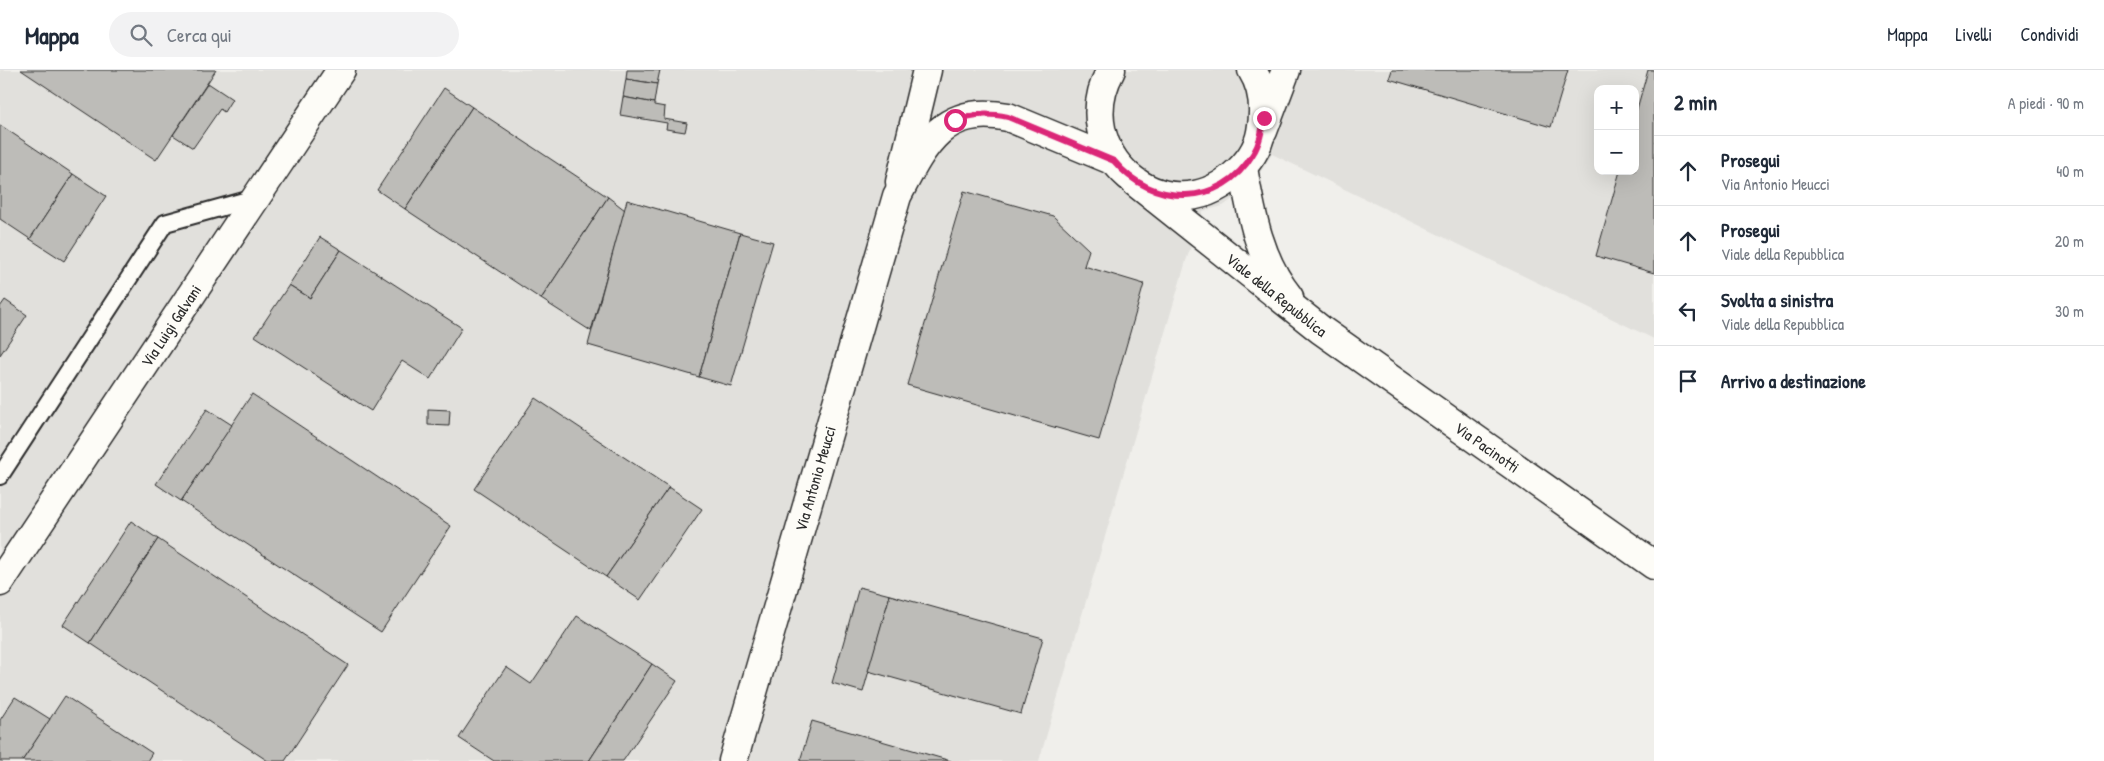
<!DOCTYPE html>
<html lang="it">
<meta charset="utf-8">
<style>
:root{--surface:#fff;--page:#f2f2f3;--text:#1f2937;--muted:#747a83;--line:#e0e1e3}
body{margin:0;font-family:"Patrick Hand",sans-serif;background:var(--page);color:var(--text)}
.controls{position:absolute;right:15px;top:15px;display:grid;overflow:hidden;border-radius:10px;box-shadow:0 5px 20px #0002}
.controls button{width:45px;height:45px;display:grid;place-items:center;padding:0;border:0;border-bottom:1px solid var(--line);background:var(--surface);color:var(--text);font:25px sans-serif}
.stop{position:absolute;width:15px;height:15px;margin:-11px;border:4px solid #db2777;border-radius:50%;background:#fff}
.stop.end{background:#db2777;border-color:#fff;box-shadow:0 1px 5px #0008}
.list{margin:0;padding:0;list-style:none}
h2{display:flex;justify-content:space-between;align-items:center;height:65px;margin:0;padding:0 20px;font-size:21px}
h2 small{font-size:16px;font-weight:400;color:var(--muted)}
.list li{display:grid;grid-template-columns:32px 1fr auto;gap:15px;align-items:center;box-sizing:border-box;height:70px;padding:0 20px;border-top:1px solid var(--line)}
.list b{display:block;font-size:19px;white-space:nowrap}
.list p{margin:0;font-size:16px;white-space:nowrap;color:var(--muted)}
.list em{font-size:16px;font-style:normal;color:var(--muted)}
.icon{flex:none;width:28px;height:28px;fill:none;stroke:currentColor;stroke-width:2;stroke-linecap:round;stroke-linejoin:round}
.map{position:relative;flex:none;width:1654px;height:691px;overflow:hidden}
header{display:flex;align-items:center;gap:30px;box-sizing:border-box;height:70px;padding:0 25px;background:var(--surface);border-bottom:1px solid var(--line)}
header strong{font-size:24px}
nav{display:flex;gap:28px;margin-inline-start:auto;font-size:18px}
.search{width:350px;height:45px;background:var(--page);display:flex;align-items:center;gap:12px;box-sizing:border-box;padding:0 18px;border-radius:28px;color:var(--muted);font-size:19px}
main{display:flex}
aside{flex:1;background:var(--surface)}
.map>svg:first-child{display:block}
.built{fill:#e1e0dc;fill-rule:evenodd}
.building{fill:#bdbcb8;stroke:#2b2b2b}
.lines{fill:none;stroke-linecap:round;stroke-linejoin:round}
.service-casing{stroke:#2b2b2b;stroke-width:20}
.minor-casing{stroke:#2b2b2b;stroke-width:31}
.secondary-casing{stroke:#2b2b2b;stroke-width:31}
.service{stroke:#fdfcf7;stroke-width:16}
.minor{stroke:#fdfcf7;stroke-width:28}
.secondary{stroke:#fdfcf7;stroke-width:28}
.route{stroke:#db2777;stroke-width:6}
.labels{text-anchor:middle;stroke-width:4;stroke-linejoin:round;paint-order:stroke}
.street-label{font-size:16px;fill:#2b2b2b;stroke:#fdfcf7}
</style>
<header>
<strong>Mappa</strong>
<div class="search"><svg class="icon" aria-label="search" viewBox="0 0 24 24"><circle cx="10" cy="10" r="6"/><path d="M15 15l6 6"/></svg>Cerca qui</div>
<nav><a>Mappa</a><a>Livelli</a><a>Condividi</a></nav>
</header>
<main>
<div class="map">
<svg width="1654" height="691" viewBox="0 0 1654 691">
<rect width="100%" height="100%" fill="#f0efeb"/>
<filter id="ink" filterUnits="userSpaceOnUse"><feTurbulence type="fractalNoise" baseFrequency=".02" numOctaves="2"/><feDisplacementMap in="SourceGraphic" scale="10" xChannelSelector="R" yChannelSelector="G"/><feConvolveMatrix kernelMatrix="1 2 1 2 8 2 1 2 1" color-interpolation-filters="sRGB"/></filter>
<g filter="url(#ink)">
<path class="built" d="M0 0H1654V269L1272 84 1251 116 1223 136 1203 141 1186 191 1039 691H0ZM1598 19H1635V101H1598Z"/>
<g class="building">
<path d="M21 0H216L156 90Z"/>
<path d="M627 0H660L657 14 626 9Z"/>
<path d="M1392 0H1568L1551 57 1389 9Z"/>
<path d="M1648 0H1654V203L1596 186 1620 101H1635V46Z"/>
<path d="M626 9 657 14 654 33 623 27Z"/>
<path d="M208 13 232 29 224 42 220 39 193 78 173 65Z"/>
<path d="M444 18 472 37 405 139 377 120Z"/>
<path d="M623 27 654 33V35L665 37 664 49 687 53 685 62 666 59 667 53 620 45Z"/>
<path d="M472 37 608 127 541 229 405 139Z"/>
<path d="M0 55 73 104 30 169 0 149Z"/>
<path d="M73 104 106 126 64 191 30 169Z"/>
<path d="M964 121 1053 146 1089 180 1084 196 1144 214 1099 370 907 315Z"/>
<path d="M608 127 625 140 591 261 541 229Z"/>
<path d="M627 130 740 163 699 307 588 275Z"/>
<path d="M740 163 773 172 731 316 699 307Z"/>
<path d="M320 167 341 180 310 228 289 215Z"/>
<path d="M341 180 462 258 430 309 402 291 371 341 255 266 289 215 310 228Z"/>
<path d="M5 230 27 245 0 285V237Z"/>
<path d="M252 324 451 456 381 562 181 431Z"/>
<path d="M535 328 669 417 606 507 474 419Z"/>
<path d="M207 339 232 355 181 431 156 414Z"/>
<path d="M428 339 450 340 449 356 428 355Z"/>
<path d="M669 417 702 439 640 530 606 507Z"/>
<path d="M131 451 158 469 90 573 63 555Z"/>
<path d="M158 469 348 595 285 691H268L90 573Z"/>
<path d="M859 517 890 525 863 622 832 613Z"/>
<path d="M890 525 1043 568 1021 644 868 601Z"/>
<path d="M577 546 652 594 589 691H494L459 668 506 597 531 614Z"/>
<path d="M652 594 677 611 623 691H589Z"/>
<path d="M65 626 152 683 147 691H22Z"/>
<path d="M15 627 50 649 22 691H0V650Z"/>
<path d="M812 651 937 687 951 691H800Z"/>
</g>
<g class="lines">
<defs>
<path id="service" d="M0 406 165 153 255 128"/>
<g id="minor">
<path d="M1263 61 1286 0"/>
<path d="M900 112 927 0"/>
</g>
<g id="secondary">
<path d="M1111 0C1066 82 1163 166 1233 106 1247 94 1258 80 1261 62 1265 41 1264 19 1252 0"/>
<path d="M1243 98C1251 143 1259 190 1289 227"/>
<path id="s1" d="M1135 112 1321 260 1654 495"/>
<path id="s2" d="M0 512 341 0"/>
<path id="s3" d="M733 691 897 126C923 76 942 34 1008 47L1114 91"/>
</g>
</defs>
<use href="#service" class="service-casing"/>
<use href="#minor" class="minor-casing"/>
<use href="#secondary" class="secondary-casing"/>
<use href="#service" class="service"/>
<use href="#minor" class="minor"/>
<use href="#secondary" class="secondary"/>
</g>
</g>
<g class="lines" filter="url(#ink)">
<path class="route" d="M955 50C976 44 987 43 1008 47L1114 91C1152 137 1221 138 1253 84 1260 73 1262 60 1264 48"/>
</g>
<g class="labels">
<g class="street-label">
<text dy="6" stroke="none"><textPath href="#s1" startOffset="181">Viale della Repubblica</textPath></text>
<text dy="6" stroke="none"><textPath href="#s2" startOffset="308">Via Luigi Galvani</textPath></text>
<text dy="6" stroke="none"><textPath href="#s1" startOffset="441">Via Pacinotti</textPath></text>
<text dy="6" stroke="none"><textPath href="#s3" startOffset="294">Via Antonio Meucci</textPath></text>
</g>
</g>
</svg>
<div class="controls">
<button>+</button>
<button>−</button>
</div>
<div class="stop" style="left:955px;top:50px"></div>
<div class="stop end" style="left:1264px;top:48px"></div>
</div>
<aside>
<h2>2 min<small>A piedi · 90 m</small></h2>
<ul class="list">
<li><svg class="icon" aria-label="ahead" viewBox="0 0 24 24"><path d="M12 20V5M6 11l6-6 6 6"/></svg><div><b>Prosegui</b><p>Via Antonio Meucci</p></div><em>40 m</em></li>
<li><svg class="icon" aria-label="ahead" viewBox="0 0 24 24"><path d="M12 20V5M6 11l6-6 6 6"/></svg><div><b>Prosegui</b><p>Viale della Repubblica</p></div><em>20 m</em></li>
<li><svg class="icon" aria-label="left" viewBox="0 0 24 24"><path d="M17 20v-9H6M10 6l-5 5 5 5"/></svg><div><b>Svolta a sinistra</b><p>Viale della Repubblica</p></div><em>30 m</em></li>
<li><svg class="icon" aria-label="arrive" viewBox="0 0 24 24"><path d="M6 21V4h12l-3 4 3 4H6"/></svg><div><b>Arrivo a destinazione</b></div></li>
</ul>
</aside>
</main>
